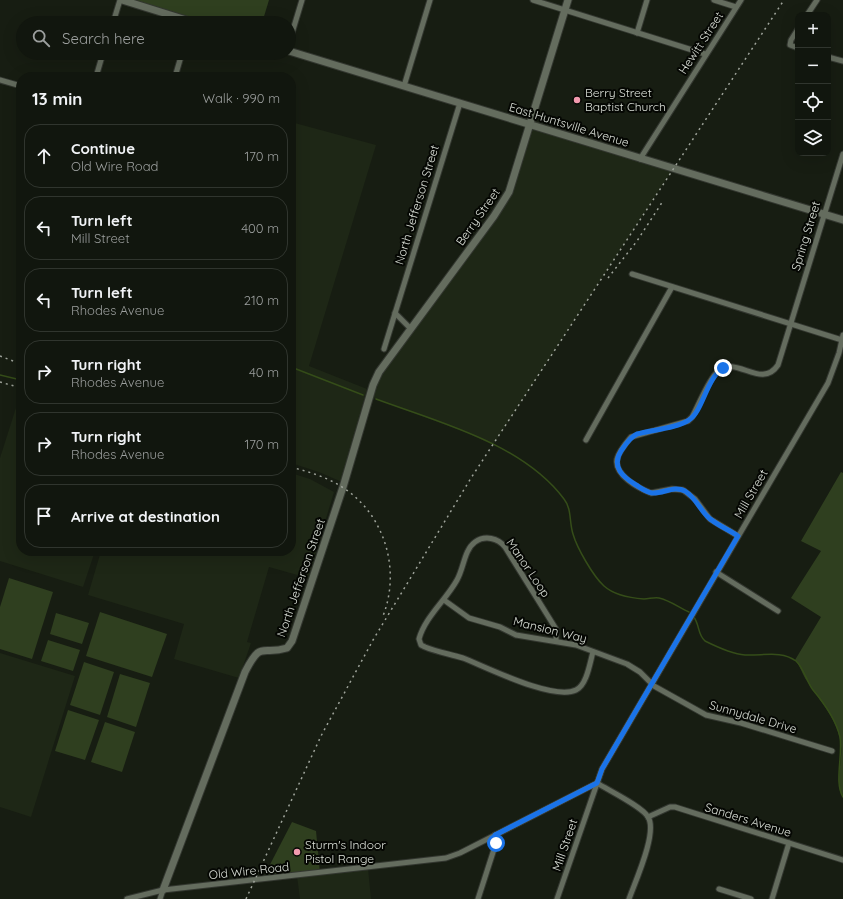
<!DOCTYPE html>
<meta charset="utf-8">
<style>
:root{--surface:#11160e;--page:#1a1f17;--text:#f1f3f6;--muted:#9c9f9e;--line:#30352e}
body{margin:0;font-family:Quicksand,sans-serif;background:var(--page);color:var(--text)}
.controls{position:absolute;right:12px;top:12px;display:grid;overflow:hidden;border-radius:8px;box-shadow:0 4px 16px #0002}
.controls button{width:36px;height:36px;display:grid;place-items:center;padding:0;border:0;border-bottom:1px solid var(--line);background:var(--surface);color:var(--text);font:20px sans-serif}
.stop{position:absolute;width:12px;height:12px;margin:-9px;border:3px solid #1a73e8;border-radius:50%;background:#fff}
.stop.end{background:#1a73e8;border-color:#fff;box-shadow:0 1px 4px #0008}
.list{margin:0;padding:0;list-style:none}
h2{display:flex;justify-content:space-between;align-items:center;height:52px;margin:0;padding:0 16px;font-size:17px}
h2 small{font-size:13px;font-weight:400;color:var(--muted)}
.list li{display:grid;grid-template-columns:26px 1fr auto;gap:12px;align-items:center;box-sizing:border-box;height:64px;margin:0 8px 8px;padding:0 8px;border:1px solid var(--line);border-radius:16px}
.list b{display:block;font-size:15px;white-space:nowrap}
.list p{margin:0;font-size:13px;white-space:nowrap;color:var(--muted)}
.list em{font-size:13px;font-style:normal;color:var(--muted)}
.icon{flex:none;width:22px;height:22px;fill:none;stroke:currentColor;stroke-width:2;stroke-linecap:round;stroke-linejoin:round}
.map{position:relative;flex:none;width:843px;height:899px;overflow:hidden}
.search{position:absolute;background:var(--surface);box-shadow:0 4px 16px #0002;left:16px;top:16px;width:280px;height:44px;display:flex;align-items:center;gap:10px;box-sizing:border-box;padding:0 14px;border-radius:22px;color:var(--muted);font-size:15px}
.panel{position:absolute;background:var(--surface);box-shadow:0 4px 16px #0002;left:16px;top:72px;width:280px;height:484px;border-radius:16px}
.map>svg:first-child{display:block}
.built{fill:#1e2716}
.green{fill:#2f3f1f}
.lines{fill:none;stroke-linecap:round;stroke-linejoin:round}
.stream{stroke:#354d19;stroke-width:1.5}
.street-casing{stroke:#333730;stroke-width:7}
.secondary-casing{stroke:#333730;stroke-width:9}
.street{stroke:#646c5e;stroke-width:5}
.secondary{stroke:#646c5e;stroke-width:7}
.rail{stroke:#9fa49b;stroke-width:1.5;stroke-dasharray:2 4;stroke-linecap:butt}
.route{stroke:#1a73e8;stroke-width:5}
.poi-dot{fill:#f29aae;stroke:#050703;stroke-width:1.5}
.labels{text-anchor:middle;stroke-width:4;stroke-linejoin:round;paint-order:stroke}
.street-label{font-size:12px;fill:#dbe0d8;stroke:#050703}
.poi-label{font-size:12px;fill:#dbe0d8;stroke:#050703;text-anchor:start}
</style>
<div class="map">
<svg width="843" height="899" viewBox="0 0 843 899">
<rect width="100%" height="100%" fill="#171d12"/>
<g class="built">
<path d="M291 122 376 145 309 366 367 389 342 482 319 472 291 463Z"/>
<path d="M531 125 673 169 493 445 465 432 370 397 373 385 509 192Z"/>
<path d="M21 392V551H95L83 587 0 561V458Z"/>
<path d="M291 473 310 479 334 492 308 578 269 567 247 642 251 643 239 678 174 659 184 624 88 595 101 551H291Z"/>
<path d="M0 653 75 676 31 817 0 807Z"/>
<path d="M368 868 371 899H300L297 876Z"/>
</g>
<g class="green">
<path d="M122 0H269L262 23H196Z"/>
<path d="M841 472 843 473V797C834 783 843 762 841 746 839 720 820 702 807 681 802 674 801 667 795 660L821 617 791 598 821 551 801 541Z"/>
<path d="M9 578 53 592 32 659 0 649V607Z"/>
<path d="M100 612 167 634 152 677 86 656Z"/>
<path d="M56 613 89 623 82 644 50 634Z"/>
<path d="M48 640 80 650 73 671 41 661Z"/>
<path d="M84 662 114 672 100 715 70 705Z"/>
<path d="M120 674 150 683 136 727 107 717Z"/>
<path d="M68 710 99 720 85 760 55 751Z"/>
<path d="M105 722 135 732 122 772 91 762Z"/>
<path d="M292 822 316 831 320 873 262 880Z"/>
</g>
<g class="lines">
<g class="stream">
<path d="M291 367 363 395"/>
<path d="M0 375 21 380"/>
<path d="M376 399C438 422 522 443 564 499 572 509 569 522 573 534 577 548 593 576 604 586 614 595 630 598 644 599 649 599 654 597 659 598 669 600 680 608 689 612"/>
<path d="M693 616C700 624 697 634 705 641 717 647 732 654 745 655 763 656 781 650 796 661 803 667 807 682 813 690 824 703 836 720 840 737 843 755 834 783 843 797"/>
</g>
<defs>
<g id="street">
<path d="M533 0 705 54"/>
<path d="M714 0 736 7"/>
<path d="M807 15 817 0"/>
<path d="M113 23 120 0"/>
<path d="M798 29 791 40 790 45 798 48"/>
<path d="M637 33 647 0"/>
<path d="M289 43 302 0"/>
<path d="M828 57 843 61"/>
<path d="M96 77 103 53"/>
<path d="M175 77 182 53"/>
<path d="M0 80 21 86"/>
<path d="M404 86 430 0"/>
<path d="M640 159 741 0"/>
<path d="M632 274 842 340"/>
<path d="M395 313 410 328"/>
<path d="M384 349 460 103"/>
<path d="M586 440 672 287"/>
<path d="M738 536 710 519 695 499 683 490 672 489 651 493C638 488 614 475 617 459 619 451 626 443 631 437L688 421 692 417C699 405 708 380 718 371 737 355 761 390 778 365L843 154"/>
<path d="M716 572 778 611"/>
<path d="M444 600 469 618 500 627 516 635 576 645 627 664 640 672 654 686 706 715 741 723 832 751"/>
<path d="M556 641V629L505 547C498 538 485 535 475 542 464 550 464 568 457 580 446 600 425 617 419 639L421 645 425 647C437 652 450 654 463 658 486 667 553 701 576 690 587 685 590 662 593 652"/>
<path d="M597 783C608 790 643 807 648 817 658 832 635 882 629 899"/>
<path d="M648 817 670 807H675L843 860"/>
<path d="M719 889 751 899"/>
<path d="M127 899 163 890 446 858 460 853 597 783"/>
<path d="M160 899 163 890"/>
<path d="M478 899 496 843 495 835"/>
<path d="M557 899 602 769 828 383 839 353 843 335"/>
<path d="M772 899 789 843"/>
</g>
<g id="secondary">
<path d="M122 0 196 23"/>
<path d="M289 51 843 220"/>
<path d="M163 890 245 672C262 639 261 656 287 648L292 641 343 487 373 385 379 372 494 216 509 192 568 0"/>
</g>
</defs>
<use href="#street" class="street-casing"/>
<use href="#secondary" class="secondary-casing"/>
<use href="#street" class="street"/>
<use href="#secondary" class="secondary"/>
<g class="rail">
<path d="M608 278 637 241 663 201"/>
<path d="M0 356 21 364"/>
<path d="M0 382 21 388"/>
<path d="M291 467C309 472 327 477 342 487 385 514 401 570 383 616"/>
<path d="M246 899 321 736 373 640 471 478 784 0"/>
</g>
</g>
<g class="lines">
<path class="route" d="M496 843 495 835 597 783 602 769 738 536C729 530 717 525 709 518 700 510 696 498 685 491 674 485 663 494 652 493 646 492 641 488 636 485 623 477 611 467 621 451 626 444 629 438 637 434 651 430 678 428 689 420 703 411 706 379 723 368"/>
</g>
<g class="poi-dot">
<circle cx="577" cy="100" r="4"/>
<circle cx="297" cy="852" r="4"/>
</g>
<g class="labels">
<g class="street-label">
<text transform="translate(701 43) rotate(-57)" y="4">Hewitt Street</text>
<text transform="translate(569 125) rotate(17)" y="4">East Huntsville Avenue</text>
<text transform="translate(417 205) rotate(-73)" y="4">North Jefferson Street</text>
<text transform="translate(478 217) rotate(-55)" y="4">Berry Street</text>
<text transform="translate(806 236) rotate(-73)" y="4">Spring Street</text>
<text transform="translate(751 494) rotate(-60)" y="4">Mill Street</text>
<text transform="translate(528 568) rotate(56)" y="4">Manor Loop</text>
<text transform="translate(301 578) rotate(-71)" y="4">North Jefferson Street</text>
<text transform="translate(550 630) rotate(14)" y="4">Mansion Way</text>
<text transform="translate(753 717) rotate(16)" y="4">Sunnydale Drive</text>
<text transform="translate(748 820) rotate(17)" y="4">Sanders Avenue</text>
<text transform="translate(565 845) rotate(-71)" y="4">Mill Street</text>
<text transform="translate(249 871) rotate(-6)" y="4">Old Wire Road</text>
</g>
<g class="poi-label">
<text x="585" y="97">Berry Street<tspan x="585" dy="14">Baptist Church</tspan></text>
<text x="305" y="849">Sturm's Indoor<tspan x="305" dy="14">Pistol Range</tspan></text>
</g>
</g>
</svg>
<div class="controls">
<button>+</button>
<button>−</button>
<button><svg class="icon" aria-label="locate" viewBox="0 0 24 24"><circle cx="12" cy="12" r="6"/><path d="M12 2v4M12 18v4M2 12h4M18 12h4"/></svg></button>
<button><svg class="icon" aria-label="layers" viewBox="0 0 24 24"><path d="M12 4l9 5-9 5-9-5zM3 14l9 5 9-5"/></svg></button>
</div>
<div class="stop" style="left:496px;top:843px"></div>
<div class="stop end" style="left:723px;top:368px"></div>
<div class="search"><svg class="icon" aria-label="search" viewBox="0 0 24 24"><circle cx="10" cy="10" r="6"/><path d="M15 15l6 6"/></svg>Search here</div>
<section class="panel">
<h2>13 min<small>Walk · 990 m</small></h2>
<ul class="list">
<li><svg class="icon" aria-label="ahead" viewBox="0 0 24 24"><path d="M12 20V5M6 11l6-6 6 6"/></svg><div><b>Continue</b><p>Old Wire Road</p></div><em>170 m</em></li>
<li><svg class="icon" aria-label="left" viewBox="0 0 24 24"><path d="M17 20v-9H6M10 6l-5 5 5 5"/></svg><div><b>Turn left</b><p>Mill Street</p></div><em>400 m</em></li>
<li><svg class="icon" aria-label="left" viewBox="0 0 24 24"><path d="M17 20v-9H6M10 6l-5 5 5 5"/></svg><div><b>Turn left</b><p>Rhodes Avenue</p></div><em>210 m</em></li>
<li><svg class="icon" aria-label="right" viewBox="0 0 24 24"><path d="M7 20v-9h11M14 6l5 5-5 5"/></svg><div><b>Turn right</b><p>Rhodes Avenue</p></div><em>40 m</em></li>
<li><svg class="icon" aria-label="right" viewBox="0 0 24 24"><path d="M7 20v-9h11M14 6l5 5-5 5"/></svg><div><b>Turn right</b><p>Rhodes Avenue</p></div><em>170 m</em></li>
<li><svg class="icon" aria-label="arrive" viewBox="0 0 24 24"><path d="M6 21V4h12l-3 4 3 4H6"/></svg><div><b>Arrive at destination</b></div></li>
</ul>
</section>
</div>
